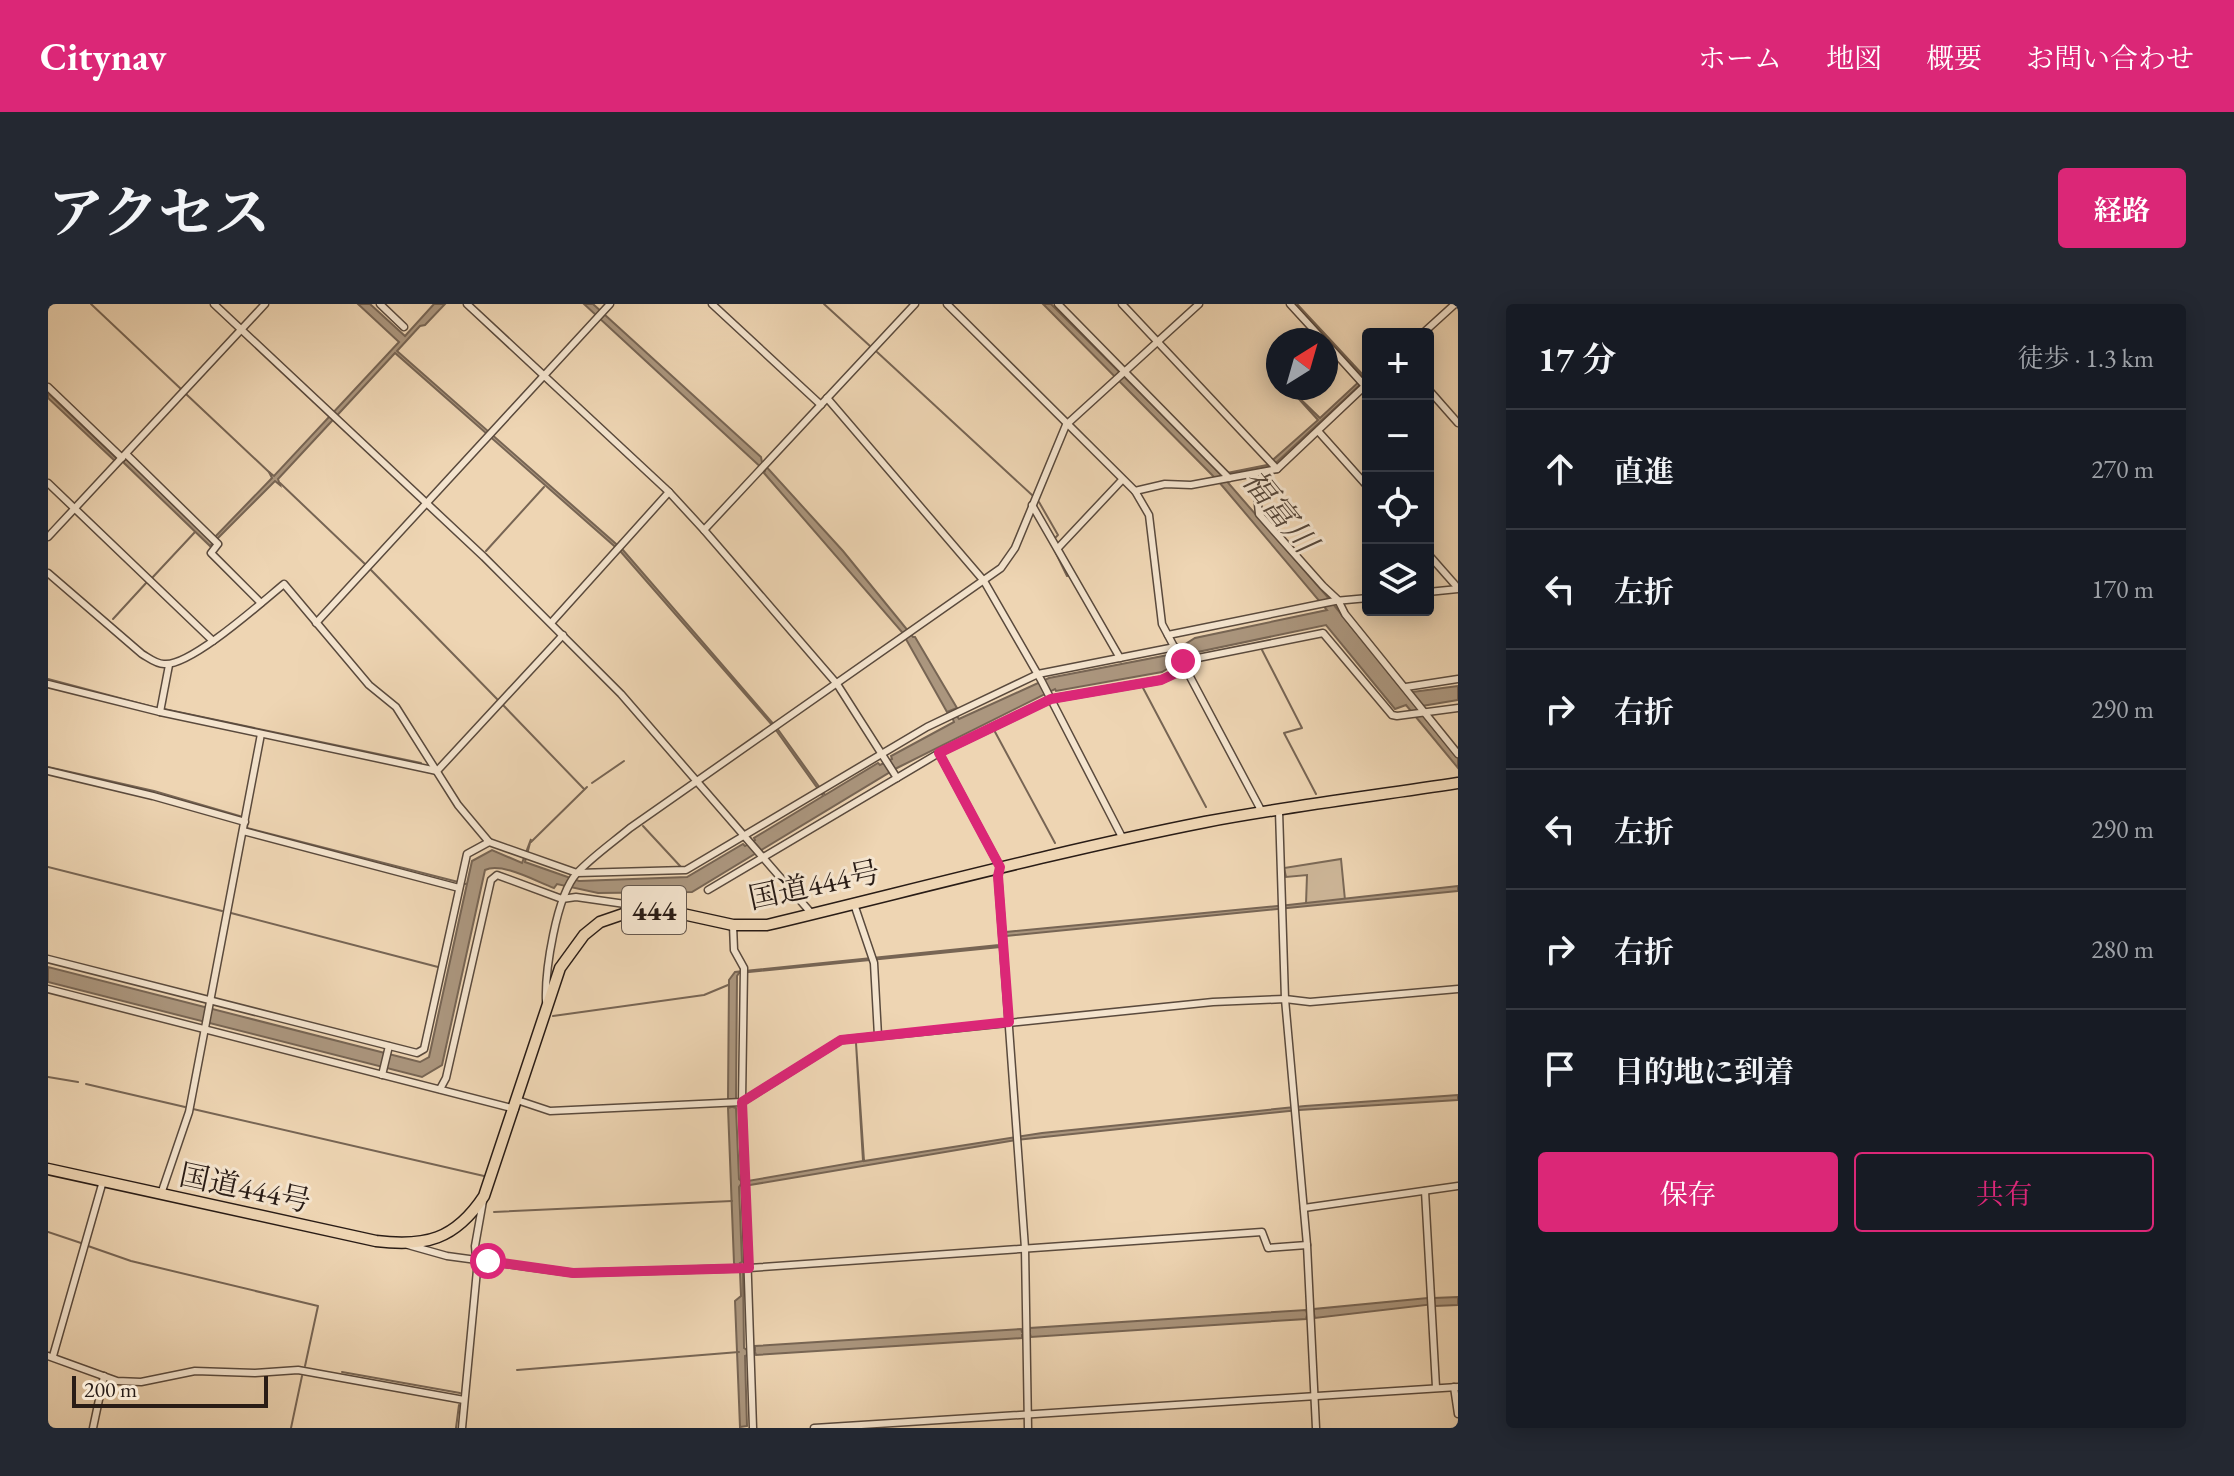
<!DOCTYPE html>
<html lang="ja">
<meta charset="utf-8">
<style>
:root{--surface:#171b24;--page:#242831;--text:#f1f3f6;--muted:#9ea1a6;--line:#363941;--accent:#db2777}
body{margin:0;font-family:"EB Garamond","Noto Serif JP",serif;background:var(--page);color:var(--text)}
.controls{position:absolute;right:24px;top:24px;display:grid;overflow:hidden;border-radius:8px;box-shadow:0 4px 20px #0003}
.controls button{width:72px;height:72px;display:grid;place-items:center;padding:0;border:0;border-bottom:2px solid var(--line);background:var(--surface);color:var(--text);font:40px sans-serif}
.compass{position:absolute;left:1218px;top:24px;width:72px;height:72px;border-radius:50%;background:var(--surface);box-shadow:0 4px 20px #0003;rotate:37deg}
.scale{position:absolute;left:24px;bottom:20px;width:196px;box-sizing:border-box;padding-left:8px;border:4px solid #291c16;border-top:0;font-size:22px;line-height:28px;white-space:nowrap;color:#291c16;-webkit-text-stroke:6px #f4e4ce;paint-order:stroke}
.stop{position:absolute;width:24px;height:24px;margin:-18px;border:6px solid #db2777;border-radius:50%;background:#fff}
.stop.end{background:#db2777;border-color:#fff;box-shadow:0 2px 8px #0008}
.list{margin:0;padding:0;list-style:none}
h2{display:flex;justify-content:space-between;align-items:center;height:104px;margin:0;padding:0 32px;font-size:34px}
h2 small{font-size:26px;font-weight:400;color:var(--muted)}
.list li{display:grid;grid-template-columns:52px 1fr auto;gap:24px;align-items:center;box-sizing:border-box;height:120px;padding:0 32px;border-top:2px solid var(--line)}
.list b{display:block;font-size:30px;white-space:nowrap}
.list em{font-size:26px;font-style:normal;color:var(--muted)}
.actions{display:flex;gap:16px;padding:24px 32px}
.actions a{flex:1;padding:18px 0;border:2px solid var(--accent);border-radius:8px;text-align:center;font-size:28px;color:var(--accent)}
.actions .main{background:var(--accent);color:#fff}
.icon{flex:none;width:44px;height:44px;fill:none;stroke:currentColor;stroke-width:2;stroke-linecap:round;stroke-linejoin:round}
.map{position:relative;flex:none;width:1410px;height:1124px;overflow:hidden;border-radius:8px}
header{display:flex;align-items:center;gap:48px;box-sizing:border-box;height:112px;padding:0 40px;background:var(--accent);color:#fff}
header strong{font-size:38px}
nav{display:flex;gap:44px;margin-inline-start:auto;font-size:28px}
.intro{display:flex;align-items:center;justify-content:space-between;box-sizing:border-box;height:192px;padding:0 48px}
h1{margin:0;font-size:56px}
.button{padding:20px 36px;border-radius:8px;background:var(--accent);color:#fff;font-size:28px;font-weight:700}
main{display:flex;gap:48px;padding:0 48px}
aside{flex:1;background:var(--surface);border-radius:8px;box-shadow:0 4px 20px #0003}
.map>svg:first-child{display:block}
.green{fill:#cdb698;stroke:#7b6957;stroke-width:2}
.water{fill:#ab967e;stroke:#776554;stroke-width:2}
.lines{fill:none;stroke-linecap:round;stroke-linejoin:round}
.stream{stroke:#776554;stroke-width:2}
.minor-casing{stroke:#5a4a3d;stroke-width:9}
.trunk-casing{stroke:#291c16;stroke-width:13}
.minor{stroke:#f4e4ce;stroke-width:6}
.trunk{stroke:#eed5b3;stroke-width:10}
.route{stroke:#db2777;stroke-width:10}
.labels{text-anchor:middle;stroke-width:6;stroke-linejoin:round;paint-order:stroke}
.shield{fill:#f4e4ce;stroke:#66584d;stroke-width:2}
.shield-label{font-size:28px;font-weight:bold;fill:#291c16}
.street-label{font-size:30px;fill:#291c16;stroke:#f4e4ce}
.water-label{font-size:32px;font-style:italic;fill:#56473a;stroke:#f4e4ce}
</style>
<header>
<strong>Citynav</strong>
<nav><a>ホーム</a><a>地図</a><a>概要</a><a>お問い合わせ</a></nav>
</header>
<div class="intro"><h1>アクセス</h1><a class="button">経路</a></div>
<main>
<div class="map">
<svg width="1410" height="1124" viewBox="0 0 1410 1124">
<rect width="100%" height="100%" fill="#eed5b3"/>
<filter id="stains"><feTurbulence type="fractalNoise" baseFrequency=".0025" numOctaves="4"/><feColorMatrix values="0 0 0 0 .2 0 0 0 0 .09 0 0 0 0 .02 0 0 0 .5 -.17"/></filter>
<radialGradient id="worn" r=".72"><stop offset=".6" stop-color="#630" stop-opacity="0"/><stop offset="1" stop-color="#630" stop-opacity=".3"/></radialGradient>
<path class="green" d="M1293 555 1297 596 1258 600 1259 571 1238 573 1236 564Z"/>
<g class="water">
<path d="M310 0H322L357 32 386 0H397L377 21 372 22 349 47 575 246 729 424 777 491 830 459 832 461 844 455 843 452 906 418 904 413 908 411 911 415 1001 374 1120 351 1147 334 1279 306 1171 178 995 0H1003L1174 170 1219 161 1270 116 1241 84 1272 114 1315 74 1249 0 1316 72 1320 69V77H1316L1229 158 1221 162V165L1175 173 1277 290 1357 389 1410 382V396L1368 403 1410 454V464L1358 401 1347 405 1278 321 1145 349 1114 368 1008 387 1007 385 849 464 644 588 550 589 509 580 506 584C487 577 454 558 437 566L394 761 374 773 0 678V663L372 758 381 753 424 557 444 546 474 559 483 535 477 558 531 577 639 573 695 540 697 542 707 536 706 534 775 492 725 422 573 248 347 49 230 175 232 181 227 177 162 242 76 159V155L79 156 163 237 224 174 221 168 226 172 351 38Z"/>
<path d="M536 0H545L713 153 714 158 795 247 865 333H867L909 404 899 408 854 328 716 169 717 167Z"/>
<path d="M0 89 69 155 67 157 0 94Z"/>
<path d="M1410 582V587L958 632 952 643 691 669 689 672 688 794 685 803 688 804 691 875 694 878 815 857 808 739 816 857 994 829 1257 802 1410 791V796L1251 806 968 836 702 881 693 880 691 883 694 958 692 959 695 966 696 1044 699 1046H707V1042L973 1025 974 1028 982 1027V1024L1258 1006 1259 1009 1266 1008V1005L1380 994 1386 996V994L1410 993V1001L1387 1002 1386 1000 1267 1014 1266 1010 1259 1011 1258 1015 983 1033 982 1030 974 1031V1034L708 1051 707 1048 697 1052 699 1122 692 1123 687 997 693 992 692 968 686 959 680 804 683 803 680 794 681 676 687 668 951 641 958 628 1240 601Z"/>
</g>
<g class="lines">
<g class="stream">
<path d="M43 0 133 85"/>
<path d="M776 0 822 42"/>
<path d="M829 48 984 191"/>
<path d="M138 90 222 169"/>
<path d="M232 179 317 260"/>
<path d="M991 198 1010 231 1008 233"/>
<path d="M1002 237 1019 272 1021 271"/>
<path d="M438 247 496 183"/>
<path d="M323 266 449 395"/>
<path d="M104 274 147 228"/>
<path d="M65 315 99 278"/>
<path d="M1213 344 1254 424 1236 429 1268 490"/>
<path d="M0 375 109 404"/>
<path d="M1094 382 1158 503"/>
<path d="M455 401 536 485"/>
<path d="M116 405 373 459"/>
<path d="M946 426 1007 539"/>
<path d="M0 463 106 487 195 513"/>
<path d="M544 479 576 457"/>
<path d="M200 515 199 524 418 580"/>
<path d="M595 522 633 563"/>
<path d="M483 538 539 483"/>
<path d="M0 563 174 607"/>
<path d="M183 609 390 663"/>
<path d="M505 712 656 691 680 681"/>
<path d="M0 773 30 778"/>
<path d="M38 780 137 803"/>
<path d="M145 805 436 872"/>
<path d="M446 908 684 897"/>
<path d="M0 928 33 939"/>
<path d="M40 942 83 957 270 1002 257 1062"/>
<path d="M469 1066 691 1048"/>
<path d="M294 1068 412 1089"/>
<path d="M243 1124 254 1072"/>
<path d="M408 1124 411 1101"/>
</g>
<defs>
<g id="minor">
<path d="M166 0 436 253 573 390 764 610"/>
<path d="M332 0 356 23"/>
<path d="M419 0 621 188 656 226 789 380 849 474"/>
<path d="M664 0 773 101"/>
<path d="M899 0 1087 187 1117 180 1143 181 1229 165 1320 79"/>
<path d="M1010 0 1181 174"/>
<path d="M1074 0 1229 165"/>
<path d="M1242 0 1275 36"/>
<path d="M1374 30 1407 0"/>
<path d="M1278 39 1317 82"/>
<path d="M0 83 74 154"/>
<path d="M1380 85 1410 119"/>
<path d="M779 94 936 277 993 376 1075 535"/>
<path d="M1270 127 1320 183"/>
<path d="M78 150 170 240 163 249 213 299"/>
<path d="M1207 171 1211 210 1275 282 1290 296 1297 310 1410 450"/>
<path d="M0 179 165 337"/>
<path d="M1087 187 1101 211 1114 320 1214 508"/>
<path d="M984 201 1072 354"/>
<path d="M656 226 867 0"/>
<path d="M0 233 217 0"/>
<path d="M1010 244 1074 176"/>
<path d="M1380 250 1410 284"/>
<path d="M0 269 94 350C101 354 108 360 116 360 142 363 214 298 236 280L321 381 348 403 410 501 441 538 529 569 638 566 879 423 990 370 1127 343"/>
<path d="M1380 288 1410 285"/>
<path d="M268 319 562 0"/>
<path d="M503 319 621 188"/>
<path d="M1120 331 1287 297 1320 294"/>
<path d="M1135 357 1275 329 1344 411 1349 412 1410 404"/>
<path d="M0 380 112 408 389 467"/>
<path d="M1358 383 1410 375"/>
<path d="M112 408 121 361"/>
<path d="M891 449 952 563 950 572 977 944 980 1124"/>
<path d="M0 467 105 492 197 518"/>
<path d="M389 467 515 331"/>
<path d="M1231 507 1237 695 1259 941 1268 1124"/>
<path d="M195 527 411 584"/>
<path d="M660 586 891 449 1003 395 1113 376 1139 364"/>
<path d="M806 600 826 659 830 732"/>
<path d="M685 621 686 646 696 664 694 798 705 1124"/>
<path d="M0 655 369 749 376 745 419 550 441 538"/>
<path d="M0 685 467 805"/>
<path d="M498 697C497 667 508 592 529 569 544 553 564 539 582 524L953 264 967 244 1018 121 1151 0"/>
<path d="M334 771 341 742"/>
<path d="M392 785 398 774 443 576 449 571 514 595 528 593 577 600 587 606"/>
<path d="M469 796 502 807 694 798 793 736 1165 698 1237 695 1262 698 1410 685"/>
<path d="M1377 887 1388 1083"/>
<path d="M113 890 141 808 213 430"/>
<path d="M1256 904 1410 882"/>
<path d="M360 941 399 952 525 969 701 964 1214 928 1220 944 1259 941"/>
<path d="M0 1052 69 1077 93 1078 147 1067 207 1069 250 1066 416 1096"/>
<path d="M5 1052 55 877"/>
<path d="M1406 1083 1410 1110"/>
<path d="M45 1124 56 1072"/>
<path d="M414 1124 429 966 427 942 435 897"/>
<path d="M766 1124 1410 1083"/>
</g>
<path id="trunk" d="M0 865 328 937C377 943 407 936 436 892L512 664 536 631 552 618 587 606 621 607 685 621H719C865 586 1010 547 1157 518 1241 502 1326 492 1410 479"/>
</defs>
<use href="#minor" class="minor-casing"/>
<use href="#trunk" class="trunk-casing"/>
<use href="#minor" class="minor"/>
<use href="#trunk" class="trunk"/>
</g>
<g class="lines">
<path class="route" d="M440 957 525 969 701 964 694 798 793 736 961 718 950 572 952 563 891 449 1003 395 1113 376 1139 364 1135 357"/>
</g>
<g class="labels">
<rect class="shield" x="574" y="582" width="64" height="48" rx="6"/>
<g class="shield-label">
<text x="606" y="616">444</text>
</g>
<g class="street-label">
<text transform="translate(766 581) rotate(-12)" y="10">国道444号</text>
<text transform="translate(197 884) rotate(12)" y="10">国道444号</text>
</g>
<g class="water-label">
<text transform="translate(1232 207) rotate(51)" y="11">福富川</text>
</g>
</g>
<rect width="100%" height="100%" filter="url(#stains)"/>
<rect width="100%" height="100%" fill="url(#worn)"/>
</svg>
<div class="controls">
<button>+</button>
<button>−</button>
<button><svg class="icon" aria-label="locate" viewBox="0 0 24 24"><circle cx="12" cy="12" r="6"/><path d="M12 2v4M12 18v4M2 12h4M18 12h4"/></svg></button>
<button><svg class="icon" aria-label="layers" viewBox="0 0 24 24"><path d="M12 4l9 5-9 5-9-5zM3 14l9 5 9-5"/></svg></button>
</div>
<svg class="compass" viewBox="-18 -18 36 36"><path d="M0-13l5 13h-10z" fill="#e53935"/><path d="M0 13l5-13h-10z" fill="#9ea1a6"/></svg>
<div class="scale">200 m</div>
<div class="stop" style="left:440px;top:957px"></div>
<div class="stop end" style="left:1135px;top:357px"></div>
</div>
<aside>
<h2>17 分<small>徒歩 · 1.3 km</small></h2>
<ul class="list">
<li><svg class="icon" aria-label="ahead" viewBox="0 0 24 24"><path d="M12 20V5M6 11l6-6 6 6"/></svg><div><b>直進</b></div><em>270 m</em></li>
<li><svg class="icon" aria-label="left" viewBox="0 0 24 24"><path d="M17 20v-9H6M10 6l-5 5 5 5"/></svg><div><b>左折</b></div><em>170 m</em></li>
<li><svg class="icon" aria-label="right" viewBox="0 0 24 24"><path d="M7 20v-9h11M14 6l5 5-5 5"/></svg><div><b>右折</b></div><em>290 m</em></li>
<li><svg class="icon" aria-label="left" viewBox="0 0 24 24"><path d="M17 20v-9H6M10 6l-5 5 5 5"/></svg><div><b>左折</b></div><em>290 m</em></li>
<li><svg class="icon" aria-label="right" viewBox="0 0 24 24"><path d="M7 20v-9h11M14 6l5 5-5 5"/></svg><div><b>右折</b></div><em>280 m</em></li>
<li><svg class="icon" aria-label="arrive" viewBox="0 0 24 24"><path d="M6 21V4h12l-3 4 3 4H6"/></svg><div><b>目的地に到着</b></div></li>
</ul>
<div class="actions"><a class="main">保存</a><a>共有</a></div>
</aside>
</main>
